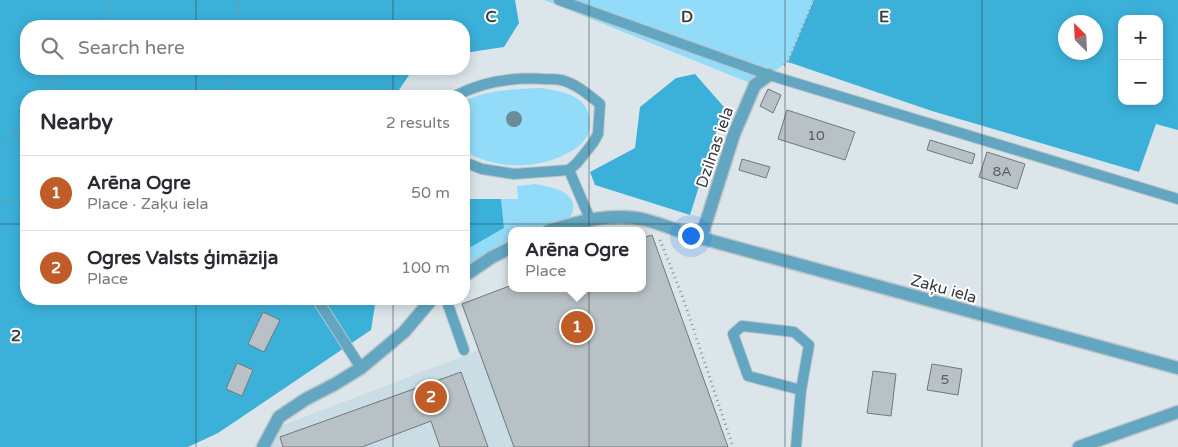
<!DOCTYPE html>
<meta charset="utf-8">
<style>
:root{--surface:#fff;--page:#f7f7f7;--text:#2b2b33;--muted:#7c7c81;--line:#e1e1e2;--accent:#c05c27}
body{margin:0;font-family:"Varela Round",sans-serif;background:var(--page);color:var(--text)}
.controls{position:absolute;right:15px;top:15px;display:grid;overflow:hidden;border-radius:10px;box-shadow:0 2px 12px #0003}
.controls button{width:45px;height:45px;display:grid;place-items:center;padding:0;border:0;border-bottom:1px solid var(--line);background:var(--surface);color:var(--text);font:25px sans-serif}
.compass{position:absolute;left:1058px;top:15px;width:45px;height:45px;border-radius:50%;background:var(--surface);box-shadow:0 2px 12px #0003;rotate:336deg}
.you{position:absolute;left:690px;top:235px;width:18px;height:18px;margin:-12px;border:4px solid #fff;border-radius:50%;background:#1a73e8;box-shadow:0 0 0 8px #1a73e833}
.badge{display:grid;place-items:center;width:32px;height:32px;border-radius:50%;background:var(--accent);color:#fff;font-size:16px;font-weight:700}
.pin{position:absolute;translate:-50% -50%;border:2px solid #fff;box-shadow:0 1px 5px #0006}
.popup{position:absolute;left:508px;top:227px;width:138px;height:65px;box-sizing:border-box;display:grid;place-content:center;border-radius:10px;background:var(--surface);filter:drop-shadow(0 1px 4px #0005);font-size:16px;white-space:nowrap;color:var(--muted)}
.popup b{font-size:19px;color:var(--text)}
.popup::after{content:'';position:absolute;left:50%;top:100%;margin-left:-10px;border:10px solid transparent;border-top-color:var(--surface)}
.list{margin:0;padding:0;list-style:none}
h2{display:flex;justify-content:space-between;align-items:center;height:65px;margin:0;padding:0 20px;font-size:21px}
h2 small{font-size:16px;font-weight:400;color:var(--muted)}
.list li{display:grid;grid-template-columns:32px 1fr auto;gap:15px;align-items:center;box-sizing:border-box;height:75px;padding:0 20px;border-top:1px solid var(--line)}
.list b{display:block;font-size:19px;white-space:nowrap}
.list p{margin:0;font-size:16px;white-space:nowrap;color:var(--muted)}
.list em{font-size:16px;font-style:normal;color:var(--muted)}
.icon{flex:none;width:28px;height:28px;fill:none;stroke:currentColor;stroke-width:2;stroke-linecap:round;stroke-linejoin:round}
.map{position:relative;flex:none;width:1178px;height:447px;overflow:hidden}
.search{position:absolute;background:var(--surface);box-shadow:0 2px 12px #0003;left:20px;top:20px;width:450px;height:55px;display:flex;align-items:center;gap:12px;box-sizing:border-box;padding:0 18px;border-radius:20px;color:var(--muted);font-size:19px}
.panel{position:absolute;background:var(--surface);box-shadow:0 2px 12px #0003;left:20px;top:90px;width:450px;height:215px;border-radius:20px}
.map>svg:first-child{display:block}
.built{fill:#cadce4}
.green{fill:#93dcf9}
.forest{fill:#3bb1da;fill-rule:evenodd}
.building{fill:#b8c2c6;stroke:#6f787c}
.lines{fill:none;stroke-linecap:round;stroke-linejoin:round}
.service-casing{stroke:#bbc4c8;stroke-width:12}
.minor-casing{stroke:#bbc4c8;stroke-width:15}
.path{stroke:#8b9295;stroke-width:3;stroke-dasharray:1 4;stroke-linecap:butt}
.service{stroke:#62a6c1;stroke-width:10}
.minor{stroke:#62a6c1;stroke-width:12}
.tree{fill:#6b8b96}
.grid{fill:none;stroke:#393d3f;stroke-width:1;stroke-opacity:0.55}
.labels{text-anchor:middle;stroke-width:4;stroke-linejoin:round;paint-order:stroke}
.number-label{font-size:14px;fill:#595e61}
.street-label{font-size:16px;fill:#393d3f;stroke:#fff}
.grid-label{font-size:16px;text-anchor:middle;font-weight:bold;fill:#393d3f;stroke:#fff;stroke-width:4;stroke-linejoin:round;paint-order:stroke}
</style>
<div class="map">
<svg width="1178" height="447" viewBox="0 0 1178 447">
<rect width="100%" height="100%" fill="#dce6ea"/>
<path class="built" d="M479 350 514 447H267L273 429Z"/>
<g class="green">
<path d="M544 0H814L788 62 755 85Z"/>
<path d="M540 88C562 91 588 95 590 121 590 130 589 135 583 142 577 149 568 153 560 157 528 170 494 168 464 151V102C483 90 518 89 540 88Z"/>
<path d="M535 184C554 187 585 194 569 219 550 223 532 231 512 231V238L464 266V251L504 228 501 199H518L517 186Z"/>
</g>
<g class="forest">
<path d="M0 0H515L519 23 504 47 464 53V26H26V69H413L395 96H26V299H376L371 330 218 433 188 447H0Z"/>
<path d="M814 0H1178V130L1156 124 1139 172 932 111 788 62ZM1122 19H1159V101H1122ZM1066 22H1096V52H1066Z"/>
<path d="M695 74 724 107 690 215 595 185 590 172 635 148 640 107 676 78Z"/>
<path d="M464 199H501L504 228 464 251Z"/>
</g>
<g class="building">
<path d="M768 89 781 95 773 113 760 106Z"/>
<path d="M787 110 855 132 845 160 778 139Z"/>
<path d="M930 140 975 154 972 164 927 150Z"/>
<path d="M987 152 1025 164 1017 189 979 177Z"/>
<path d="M742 159 770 167 766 178 739 170Z"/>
<path d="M652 235 728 447H514L462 304 512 285V288H642V238Z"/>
<path d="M263 312 280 320 264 352 248 344Z"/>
<path d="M237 363 253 370 242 396 226 389Z"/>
<path d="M932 364 962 369 958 395 927 390Z"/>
<path d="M873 371 896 374 891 416 867 413Z"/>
<path d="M461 372 488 447H440L431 421 362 447H283L280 437Z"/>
</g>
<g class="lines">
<defs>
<g id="service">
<path d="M559 0 769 75 1178 199"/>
<path d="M455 96C483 81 513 77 545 79 550 79 556 79 561 80 575 83 589 95 600 104L598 134 593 143 577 163 569 170 514 174 482 169 464 162"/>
<path d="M569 170 590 219"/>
<path d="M317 299 361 368"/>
<path d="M446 299 464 350"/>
<path d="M796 447 801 390 809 345 794 332 742 326 733 334 748 376 801 390"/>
</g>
<g id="minor">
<path d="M548 231C581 221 613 212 646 220 665 225 683 233 701 238L1178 368"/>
<path d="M701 238 734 134 755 85 769 75"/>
<path d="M464 276 492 257 512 247"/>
<path d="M263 447 279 417 306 399 335 384 361 368 404 332 432 299"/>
<path d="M1079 447 1178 412"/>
</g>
</defs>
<use href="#service" class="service-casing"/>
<use href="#minor" class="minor-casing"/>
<g class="path">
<path d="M238 0 239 26"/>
<path d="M97 26 114 0"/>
<path d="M784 65 788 62 814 0"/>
<path d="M46 96 69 69"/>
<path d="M226 96 231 69"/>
<path d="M0 148 26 119"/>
<path d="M0 200 26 205"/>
<path d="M660 240 683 298 733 447"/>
</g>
<use href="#service" class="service"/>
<use href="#minor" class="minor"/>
</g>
<circle class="tree" cx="514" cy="119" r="8"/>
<path class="grid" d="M196 0V26M393 0V26M589 0V447M785 0V447M982 0V447M196 69V96M393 69V96M0 224H26M464 224H1178M196 299V447M393 299V447"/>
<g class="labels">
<g class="number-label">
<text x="816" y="140">10</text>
<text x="1002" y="176">8A</text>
<text x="945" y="384">5</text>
</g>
<g class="street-label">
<text transform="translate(714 147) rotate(-71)" y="6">Dzilnas iela</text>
<text transform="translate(944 288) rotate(16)" y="6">Zaķu iela</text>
</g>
</g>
<g class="grid-label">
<text x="491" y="22">C</text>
<text x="687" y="22">D</text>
<text x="884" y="22">E</text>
<text x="16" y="341">2</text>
</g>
</svg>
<div class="controls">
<button>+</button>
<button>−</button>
</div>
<svg class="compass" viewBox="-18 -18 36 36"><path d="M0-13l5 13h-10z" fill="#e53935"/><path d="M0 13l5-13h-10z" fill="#7c7c81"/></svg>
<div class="you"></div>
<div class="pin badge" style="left:577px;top:327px">1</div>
<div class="popup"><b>Arēna Ogre</b>Place</div>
<div class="pin badge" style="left:431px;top:397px">2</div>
<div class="search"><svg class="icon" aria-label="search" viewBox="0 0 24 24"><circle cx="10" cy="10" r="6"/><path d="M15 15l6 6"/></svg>Search here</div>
<section class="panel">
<h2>Nearby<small>2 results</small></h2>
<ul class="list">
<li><span class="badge">1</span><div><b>Arēna Ogre</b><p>Place · Zaķu iela</p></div><em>50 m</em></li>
<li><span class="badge">2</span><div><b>Ogres Valsts ģimāzija</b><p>Place</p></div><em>100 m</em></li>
</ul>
</section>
</div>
